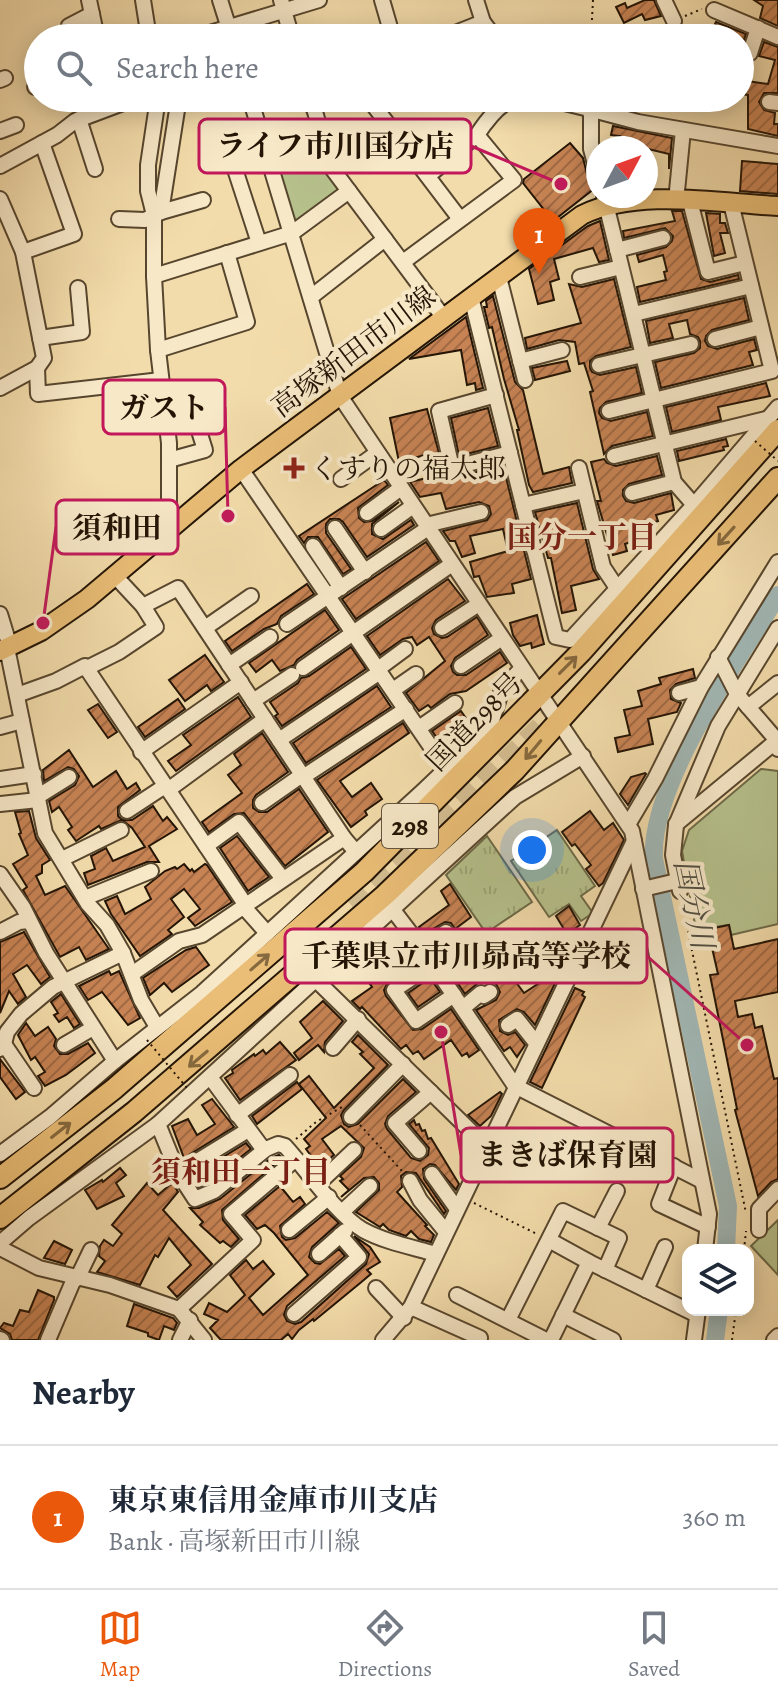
<!DOCTYPE html>
<meta charset="utf-8">
<style>
:root{--surface:#fff;--page:#f6f6f7;--text:#1f2937;--muted:#747a83;--line:#e0e1e3;--accent:#ea580c}
body{margin:0;font-family:Alegreya,"Noto Serif JP",serif;background:var(--page);color:var(--text)}
.controls{position:absolute;right:24px;bottom:24px;display:grid;overflow:hidden;border-radius:16px;box-shadow:0 4px 20px #0003}
.controls button{width:72px;height:72px;display:grid;place-items:center;padding:0;border:0;border-bottom:2px solid var(--line);background:var(--surface);color:var(--text);font:40px sans-serif}
.compass{position:absolute;left:586px;top:136px;width:72px;height:72px;border-radius:50%;background:var(--surface);box-shadow:0 4px 20px #0003;rotate:49deg}
.you{position:absolute;left:532px;top:850px;width:28px;height:28px;margin:-20px;border:6px solid #fff;border-radius:50%;background:#1a73e8;box-shadow:0 0 0 12px #1a73e833}
.badge{display:grid;place-items:center;width:52px;height:52px;border-radius:50%;background:var(--accent);color:#fff;font-size:26px;font-weight:700}
.pin{position:absolute;translate:-50% -66px;filter:drop-shadow(0 2px 4px #0008)}
.pin::after{content:'';position:absolute;top:42px;width:28px;height:24px;background:inherit;clip-path:polygon(0 0,100% 0,50% 100%)}
.list{margin:0;padding:0;list-style:none}
h2{display:flex;justify-content:space-between;align-items:center;height:104px;margin:0;padding:0 32px;font-size:34px}
h2 small{font-size:26px;font-weight:400;color:var(--muted)}
.list li{display:grid;grid-template-columns:52px 1fr auto;gap:24px;align-items:center;box-sizing:border-box;height:144px;padding:0 32px;border-top:2px solid var(--line)}
.list b{display:block;font-size:30px;white-space:nowrap}
.list p{margin:0;font-size:26px;white-space:nowrap;color:var(--muted)}
.list em{font-size:26px;font-style:normal;color:var(--muted)}
.icon{flex:none;width:44px;height:44px;fill:none;stroke:currentColor;stroke-width:2;stroke-linecap:round;stroke-linejoin:round}
.map{position:relative;flex:none;width:778px;height:1340px;overflow:hidden}
.search{position:absolute;background:var(--surface);box-shadow:0 4px 20px #0003;left:24px;right:24px;top:24px;height:88px;display:flex;align-items:center;gap:20px;box-sizing:border-box;padding:0 28px;border-radius:44px;color:var(--muted);font-size:30px}
.sheet{height:248px;background:var(--surface)}
nav{display:flex;justify-content:space-around;align-items:center;box-sizing:border-box;height:112px;border-top:2px solid var(--line);background:var(--surface);font-size:22px;color:var(--muted)}
nav a{display:grid;justify-items:center;gap:4px}
nav .on{color:var(--accent)}
.map>svg:first-child{display:block}
.grass{fill:url(#grass-tufts);stroke:#6c6a48;stroke-width:2}
.green{fill:#b6c18c;stroke:#6c6a48;stroke-width:2}
.lines{fill:none;stroke-linecap:round;stroke-linejoin:round}
.river{stroke:#a1b8b6;stroke-width:18}
.building{fill:url(#building-hatch);stroke:#231405;stroke-width:2}
.highway-tunnel{stroke:#d4be92;stroke-width:20;stroke-dasharray:20 10;stroke-linecap:butt}
.minor-casing{stroke:#57462e;stroke-width:18}
.major-casing{stroke:#231405;stroke-width:22}
.highway-casing{stroke:#231405;stroke-width:24}
.path{stroke:#231405;stroke-width:2;stroke-dasharray:2 4;stroke-linecap:butt}
.minor{stroke:#f7e8c8;stroke-width:14}
.major{stroke:#eabe76;stroke-width:18}
.highway{stroke:#eabe76;stroke-width:20}
.path-bridge{stroke:#231405;stroke-width:2;stroke-dasharray:2 4;stroke-linecap:butt}
.oneway{stroke:#86693e}
.poi-dot{fill:#8f2418;stroke:#f7e8c8;stroke-width:3}
.labels{text-anchor:middle;stroke-width:8;stroke-linejoin:round;paint-order:stroke}
.shield{fill:#f7e8c8;stroke:#635440;stroke-width:2}
.shield-label{font-size:26px;font-weight:bold;fill:#231405}
.street-label{font-size:28px;fill:#231405;stroke:#f7e8c8}
.poi-label{font-size:28px;fill:#231405;stroke:#f7e8c8;text-anchor:start}
.neighbourhood-label{font-size:30px;font-weight:bold;fill:#7a1f14;stroke:#f7e8c8}
.water-label{font-size:30px;font-style:italic;fill:#4f4d43;stroke:#f7e8c8}
.leader{fill:none;stroke:#c2185b;stroke-width:3}
.callout-dot{fill:#c2185b;stroke:#f7e8c8;stroke-width:3}
.callout{fill:#f7e8c8;stroke:#c2185b;stroke-width:3}
.callout-label{font-size:30px;text-anchor:middle;font-weight:bold;fill:#231405}
</style>
<div class="map">
<svg width="778" height="1340" viewBox="0 0 778 1340">
<defs>
<pattern id="grass-tufts" width="24" height="20" patternUnits="userSpaceOnUse" patternTransform="scale(2)"><rect width="24" height="20" fill="#b6c18c"/><path d="M3 7l-1-3M5 7V3M7 7l1-3M15 17l-1-3M17 17v-4M19 17l1-3" fill="none" stroke="#9ca577"/></pattern>
<pattern id="building-hatch" width="6" height="6" patternUnits="userSpaceOnUse" patternTransform="scale(2)"><rect width="6" height="6" fill="#c78354"/><path d="M-1 1l2-2M0 6l6-6M5 7l2-2" fill="none" stroke="#a16a44"/></pattern>
</defs>
<rect width="100%" height="100%" fill="#f3dcab"/>
<filter id="stains"><feTurbulence type="fractalNoise" baseFrequency=".0025" numOctaves="4"/><feColorMatrix values="0 0 0 0 .2 0 0 0 0 .09 0 0 0 0 .02 0 0 0 .5 -.17"/></filter>
<radialGradient id="worn" r=".72"><stop offset=".6" stop-color="#630" stop-opacity="0"/><stop offset="1" stop-color="#630" stop-opacity=".3"/></radialGradient>
<g class="grass">
<path d="M557 830 595 886 581 896 593 913 581 921 569 904 549 917 511 861Z"/>
<path d="M487 836 532 902 486 933 446 875Z"/>
</g>
<g class="green">
<path d="M317 136 344 190 294 226 271 151Z"/>
<path d="M761 769 778 771V924L731 935 729 925 696 930 682 851 689 830Z"/>
<path d="M778 1220V1275L751 1246Z"/>
</g>
<g class="lines">
<g class="river">
<path d="M726 1250 728 1206 654 859C649 785 739 658 778 595"/>
<path d="M715 1340 719 1310"/>
</g>
</g>
<g class="building">
<path d="M645 0H654L661 16 645 20 642 14 624 23 616 7 625 3 627 8Z"/>
<path d="M754 0H778V26L760 18 763 6Z"/>
<path d="M716 22 746 34 740 51V38H713L718 26 715 24Z"/>
<path d="M764 42 778 47V93H764L759 102 764 110 775 113 774 124H778V136L748 129V95L740 94V80L768 84 775 60 759 56Z"/>
<path d="M613 126 672 138 669 169V154L640 147 618 146 620 136 611 135Z"/>
<path d="M570 143 583 158 588 178 595 188 553 221 523 183 524 179Z"/>
<path d="M742 161 778 164V194L740 191Z"/>
<path d="M672 211H682L701 279 710 282 738 275 739 279 640 302 637 287 666 280 664 272 667 271 663 255 639 262 637 255 666 247 672 241 673 236 665 228 624 238 623 231 675 221Z"/>
<path d="M706 213 720 214V223H725L728 233H720L725 253 714 256Z"/>
<path d="M600 221 609 260 599 262 593 248 554 259 559 279 550 282 554 300 538 304 529 269 588 226Z"/>
<path d="M614 279 631 347 596 356 590 361V368L592 372 600 375 636 367 642 393 606 402 600 408 599 413 602 418 611 421 647 412 653 436 612 446 604 454 590 392 593 391 584 363 579 364 575 342 559 340 527 349 525 338 581 323 569 284 582 287Z"/>
<path d="M493 296 515 382 523 390 543 474 569 467 572 483 533 492 529 485 517 430H519L504 379 492 327 489 328 484 307H487L486 301Z"/>
<path d="M744 298 749 320 712 330 706 336 705 341 708 346 717 349 754 339 757 350 749 352 753 365 661 388 655 362 694 353 700 348V341L698 337 690 334 687 320 669 324 673 338 650 343 646 321Z"/>
<path d="M466 317 483 388 476 390 475 383 467 385 461 350 409 359Z"/>
<path d="M567 361 570 371 535 380 532 368Z"/>
<path d="M766 383 770 396 718 407 721 420 672 432 666 407Z"/>
<path d="M488 408 498 446 459 456 451 418Z"/>
<path d="M427 409 445 475 454 478 503 465 531 579 512 584 514 593 487 597 479 576 474 577 470 562 508 551 503 529 470 536 475 553 462 557 455 541H450L443 531 487 520 491 514 489 506 479 502 446 509 441 493 420 497 410 482 431 477 425 455 399 462 390 418Z"/>
<path d="M726 439 728 446 723 447 724 450 679 461 677 451Z"/>
<path d="M657 456 662 475 629 484 623 490V496L626 501 634 503 671 493 674 510 656 515 658 521 652 523 653 525 637 529V540L625 544 627 551 613 555 597 501H601L591 462 604 459 607 463 616 466Z"/>
<path d="M384 480 388 485 358 508 359 518 364 522 372 521 399 502 372 524V534L383 539 411 520 414 525 367 557 343 522 339 519H330L326 524V533L351 569 343 574 318 537H308L304 543 299 536Z"/>
<path d="M577 503 593 569 599 579 571 586 576 610 562 613 551 558H548L535 512Z"/>
<path d="M426 542 439 561 356 619 342 599Z"/>
<path d="M448 579 465 601 436 620 432 628 434 634 442 638 447 637 477 617 488 635 455 658 451 666 453 672 457 675H466L500 652 507 663 466 691 450 694 431 708 428 705 419 711 406 693 445 661 429 637 417 645 412 637 403 639 380 655 367 636Z"/>
<path d="M307 584 314 594 281 616 277 624 264 629 232 651 225 641Z"/>
<path d="M325 610 339 630 297 660 294 665 280 671 272 660 256 672 249 663Z"/>
<path d="M537 615 544 644 532 648 531 643 520 646 513 635 510 623Z"/>
<path d="M351 647 366 669 282 726 275 716 278 714 270 702 298 683 301 678 309 676Z"/>
<path d="M205 655 224 682 211 691 207 685 185 701 169 680Z"/>
<path d="M693 669 695 678 676 684 670 690 671 699 681 703 677 712 648 719 653 744 618 752 615 738 630 735 624 710 642 706 638 691 661 684 659 678Z"/>
<path d="M377 686 391 707 306 763 293 743Z"/>
<path d="M238 697 251 717 176 771 168 761 191 745 183 735Z"/>
<path d="M178 699 185 709 145 737 138 727Z"/>
<path d="M98 704 117 732 108 738 88 710Z"/>
<path d="M461 711 468 721 440 742 432 731Z"/>
<path d="M403 723 409 733 340 781 352 797 371 783 382 799 365 811 367 815 351 827 317 780Z"/>
<path d="M262 733 288 772 256 795 253 800V808L259 812H267L299 789 328 832 285 866 244 813 234 814 209 832 202 822 242 793 228 775 241 765 234 754Z"/>
<path d="M69 750 93 787 116 771 127 789 136 783 140 790 118 807V816L122 820H132L153 806 163 821 167 817 177 829 149 846 159 862H147L88 885 84 873 95 869 91 856 106 848 113 861 145 847 132 828 122 820 101 829 99 826 76 841 68 830 72 827 59 807 52 812 49 801 75 785 79 776 74 769 68 767 44 781 43 770Z"/>
<path d="M645 773 646 774 628 805 620 794 631 777Z"/>
<path d="M29 811 36 838 50 860 42 865V873L36 876 45 895 65 886 109 949 86 960 79 947 60 957 23 890 27 887 13 864 28 855 19 834 21 833 15 812Z"/>
<path d="M590 811 604 830 613 823 624 840 603 883 599 886 586 869 591 865 575 844 572 846 562 832Z"/>
<path d="M237 836 269 877 248 891 220 848Z"/>
<path d="M184 864 190 871 192 869 194 872 205 864 207 865 232 902 195 926 188 918 200 909 184 889 171 899 184 917 168 930 172 934 140 956 111 914 105 901 117 896 125 914 151 899 145 887 165 871 175 867 177 869Z"/>
<path d="M450 884 471 917 455 929 451 923 445 922 424 934 419 927 449 905 441 891Z"/>
<path d="M569 906 580 925 567 934 556 916Z"/>
<path d="M729 925 734 949 778 939V992L735 1001 738 1017 752 1014 755 1028 762 1026 774 1079 778 1078V1179L771 1182 758 1196 735 1110 737 1109 710 975 718 974 710 939 706 940 704 930Z"/>
<path d="M24 932 50 977 41 984 27 965 13 974 26 997 18 1004 9 991 0 1013V942Z"/>
<path d="M453 939 467 961 490 942 499 954 479 969 488 982 478 983 465 994 436 951Z"/>
<path d="M406 944 419 961 388 982 384 990 386 996 413 1030 422 1029 451 1009 479 1050 469 1057 467 1053 462 1056 451 1040 424 1059 418 1051 413 1054 406 1045 401 1049 362 1007 360 1009 352 1001 372 987 360 970 384 952 388 958Z"/>
<path d="M196 947 209 965 172 992 164 983 150 995 143 978 186 950Z"/>
<path d="M109 971 111 975 119 971 140 1018 128 1025 102 992 88 1000 79 986Z"/>
<path d="M510 974 524 993 550 976 557 979 535 1025 524 1012 517 1009 499 1020 500 1031 508 1035 515 1032 525 1045 517 1057 510 1047 504 1051 476 1010 496 1000 500 992 496 984Z"/>
<path d="M430 978 440 992 418 1007 408 993Z"/>
<path d="M575 988 584 992 582 995 585 997 542 1088 530 1082Z"/>
<path d="M61 994 80 1024 74 1028 67 1017 59 1022 54 1015 58 1013 51 1002Z"/>
<path d="M323 1001 343 1021 325 1042 324 1052 318 1045 299 1060 294 1053 312 1038 300 1022Z"/>
<path d="M26 1023 35 1036 48 1027 56 1039 54 1046 60 1054H68L88 1043 95 1053 66 1075 45 1086 38 1076 45 1072 35 1057 31 1060 18 1035Z"/>
<path d="M358 1035 388 1065 344 1110 341 1115 344 1124 349 1127 358 1124 403 1079 416 1092 388 1116 385 1124 387 1129 411 1158 420 1161 428 1155 429 1148 409 1124 414 1120 416 1125 419 1124 422 1131 425 1130 428 1139 431 1138 459 1184 456 1190 435 1165 430 1164 423 1169 424 1179 446 1211 444 1214 416 1173 406 1172 401 1176 402 1187 397 1192 427 1225 425 1226 434 1235 431 1242 419 1239 411 1231 406 1236 389 1230 383 1224 380 1227 356 1212 379 1190V1183L374 1177 364 1178 341 1197 349 1190 340 1181 343 1179 340 1176 361 1157 364 1148 341 1126 322 1139 334 1155 320 1168 306 1149 310 1146 304 1139 326 1118 299 1084 309 1076 334 1108 374 1068 360 1054 363 1052 352 1042Z"/>
<path d="M280 1042 296 1060 240 1100 225 1078 233 1073 232 1070 254 1054 255 1056 263 1050 266 1054Z"/>
<path d="M0 1059 25 1092 16 1099 0 1077Z"/>
<path d="M297 1082 302 1089 257 1124 252 1116Z"/>
<path d="M500 1092 502 1094 491 1116 480 1126 468 1115Z"/>
<path d="M212 1099 234 1127 184 1158 172 1126 188 1119 197 1135 215 1124 202 1105Z"/>
<path d="M246 1143 251 1149 209 1182 199 1187 192 1176Z"/>
<path d="M279 1155 282 1158 222 1210 223 1220 239 1239 231 1247 223 1241 220 1243 200 1225 203 1222 190 1208H199L220 1199 271 1158Z"/>
<path d="M120 1168 126 1175 116 1183 124 1196 97 1209 85 1190 102 1180 103 1182Z"/>
<path d="M147 1183 158 1195 172 1183 174 1185 178 1192 163 1210 212 1264 177 1297 168 1287 191 1265 169 1238 158 1257 155 1255 140 1285 97 1272 105 1261 99 1256 100 1246 104 1240 113 1246 122 1234 112 1225Z"/>
<path d="M280 1186 293 1202 300 1197 305 1204 280 1226 282 1237 286 1240 295 1238 327 1212 339 1223 312 1247 309 1257 315 1263 320 1264 339 1249 345 1256 287 1306 284 1315 287 1321 295 1324 301 1322 366 1264 369 1254 354 1236 370 1247 380 1262 367 1270 371 1274 359 1284 314 1321 313 1319 299 1330 292 1339 288 1334 281 1340H221L210 1328 218 1320 204 1314 209 1303 227 1312 245 1295 230 1275 246 1260 253 1269 263 1261 274 1274 249 1298 263 1315 308 1275 274 1233 265 1225 257 1229 245 1215Z"/>
<path d="M54 1241 72 1250 65 1264 44 1258Z"/>
<path d="M38 1290 54 1297V1300L38 1340H12L10 1334 0 1328 4 1323 13 1326 20 1310 29 1312Z"/>
<path d="M134 1304 173 1318 177 1323 174 1330 164 1326 159 1340 148 1336V1333L127 1326Z"/>
</g>
<g class="lines">
<path class="highway-tunnel" d="M355 909 552 715"/>
<defs>
<g id="minor">
<path d="M89 0 97 38"/>
<path d="M143 0 149 38"/>
<path d="M220 0 232 38"/>
<path d="M281 0 292 38"/>
<path d="M382 0 393 38"/>
<path d="M476 0 483 22 495 38"/>
<path d="M664 0 674 21"/>
<path d="M714 10 778 37"/>
<path d="M450 35 483 22"/>
<path d="M64 38 70 34 69 26 92 14"/>
<path d="M193 38 319 0"/>
<path d="M549 38 552 37"/>
<path d="M750 53 758 28"/>
<path d="M0 80 5 78"/>
<path d="M35 87 38 86"/>
<path d="M158 98 148 165V191L154 215V276L158 350 169 443V528"/>
<path d="M250 98 340 396 632 831 709 1214 705 1250"/>
<path d="M311 98 331 167 444 318"/>
<path d="M368 98 460 219"/>
<path d="M544 98 589 109 591 115V149L598 175"/>
<path d="M769 102 778 103"/>
<path d="M314 109 328 98"/>
<path d="M589 109 638 122 778 146"/>
<path d="M177 110 161 212 203 200"/>
<path d="M79 119 95 169"/>
<path d="M0 131 16 125"/>
<path d="M0 166 57 135 75 121 131 100H158"/>
<path d="M428 176 477 135"/>
<path d="M604 196 674 482 694 505"/>
<path d="M0 199 23 252 44 358 37 368 0 388"/>
<path d="M676 201 683 130"/>
<path d="M690 201 708 272 745 263"/>
<path d="M119 219 145 220 161 212"/>
<path d="M259 243 232 160 320 131"/>
<path d="M617 250 663 238"/>
<path d="M23 252 74 234 42 143"/>
<path d="M403 262 514 180 477 135C486 121 498 105 514 98"/>
<path d="M154 276 292 233 349 191"/>
<path d="M499 277 525 380"/>
<path d="M580 277 621 267"/>
<path d="M311 297 385 239"/>
<path d="M471 297 556 637 570 640 694 505 778 407"/>
<path d="M634 314 751 286"/>
<path d="M40 338 82 332 78 288"/>
<path d="M715 339 761 327"/>
<path d="M158 350 247 322 227 253"/>
<path d="M520 361 562 350"/>
<path d="M599 365 691 344"/>
<path d="M37 368 38 394 161 380"/>
<path d="M496 395 439 411 452 468 510 453"/>
<path d="M164 404 188 396 205 450 169 460"/>
<path d="M609 411 772 371 731 203"/>
<path d="M614 456 766 419"/>
<path d="M579 468 603 567 617 588"/>
<path d="M241 469 446 769"/>
<path d="M341 479 377 453"/>
<path d="M632 493 674 482"/>
<path d="M523 505 584 491"/>
<path d="M367 513 401 488"/>
<path d="M426 525 481 512"/>
<path d="M335 528 365 572"/>
<path d="M381 529 413 506"/>
<path d="M313 546 341 588"/>
<path d="M115 576 143 606 178 588 344 838 356 852"/>
<path d="M0 614 10 647"/>
<path d="M287 624 428 528"/>
<path d="M205 628 251 596"/>
<path d="M442 628 479 604"/>
<path d="M7 648 45 833 88 904 107 925 123 953 141 1000 157 1027"/>
<path d="M718 657 737 694 774 737 778 749"/>
<path d="M229 665 270 637"/>
<path d="M461 666 502 638"/>
<path d="M87 668 119 652 156 627 143 606"/>
<path d="M303 668 452 564"/>
<path d="M378 669 405 649"/>
<path d="M393 690 416 674"/>
<path d="M679 693 701 687"/>
<path d="M17 695 56 681 85 666 245 904"/>
<path d="M253 701 292 675"/>
<path d="M748 707 778 683"/>
<path d="M0 727 22 721"/>
<path d="M419 728 455 703"/>
<path d="M279 740 380 672"/>
<path d="M141 752 241 682"/>
<path d="M303 777 406 709"/>
<path d="M0 779 34 774"/>
<path d="M168 790 265 719"/>
<path d="M37 797 69 777"/>
<path d="M262 803 302 775"/>
<path d="M0 804 38 800"/>
<path d="M127 811 165 786"/>
<path d="M629 823 655 779 701 687 778 562"/>
<path d="M676 824 774 743"/>
<path d="M206 846 239 822 283 879"/>
<path d="M62 859 121 830"/>
<path d="M0 874 23 907 46 953 115 1061"/>
<path d="M643 889 677 881"/>
<path d="M680 891 673 855 676 825 718 726 778 628"/>
<path d="M85 898 151 871"/>
<path d="M243 906 267 933"/>
<path d="M393 910 422 948 515 1086 702 1181"/>
<path d="M0 932 19 922 29 921"/>
<path d="M422 948 446 932"/>
<path d="M433 964 394 990 416 1021 454 995"/>
<path d="M132 974 179 941 202 935 344 838"/>
<path d="M315 979 487 1147"/>
<path d="M463 1008 481 993 484 996 490 992"/>
<path d="M508 1025 517 1019 536 1043"/>
<path d="M4 1044 34 1088"/>
<path d="M64 1045 93 1028"/>
<path d="M333 1048 358 1019"/>
<path d="M0 1049 4 1044 7 1032 21 1014 53 987 123 953"/>
<path d="M210 1077 261 1146 266 1149 278 1144 285 1146C307 1170 336 1214 363 1230 385 1242 412 1247 436 1254"/>
<path d="M237 1115 290 1075"/>
<path d="M351 1117 403 1064"/>
<path d="M266 1149 214 1191 195 1199 178 1173 158 1124 515 797 583 756"/>
<path d="M419 1151 395 1123 431 1092"/>
<path d="M0 1154 50 1117 115 1061 202 993 423 791 490 727 502 689 522 668"/>
<path d="M674 1166 659 1204 708 1227"/>
<path d="M178 1173 248 1130"/>
<path d="M432 1174 457 1209"/>
<path d="M410 1181 420 1200 446 1232"/>
<path d="M318 1184 354 1150"/>
<path d="M343 1211 370 1186"/>
<path d="M598 1228 617 1191"/>
<path d="M289 1230 329 1197"/>
<path d="M759 1230V1209L778 1189"/>
<path d="M549 1240 589 1262"/>
<path d="M0 1243 29 1218 158 1124"/>
<path d="M0 1248 39 1268 110 1285 179 1309 204 1340"/>
<path d="M319 1254 345 1231"/>
<path d="M77 1279 91 1250"/>
<path d="M376 1288 404 1318"/>
<path d="M646 1290 665 1247"/>
<path d="M457 1295 546 1340"/>
<path d="M411 1307 480 1338"/>
<path d="M179 1309 253 1240 231 1214 296 1159"/>
<path d="M294 1314 359 1257 340 1235"/>
<path d="M563 1315 613 1340"/>
<path d="M508 1320 563 1211 619 1238 605 1270"/>
<path d="M0 1339 2 1340"/>
<path d="M48 1340 74 1279"/>
<path d="M180 1340 190 1320"/>
<path d="M383 1340 411 1307 634 841"/>
<path d="M551 1340 589 1262 697 1315"/>
<path d="M694 1340 698 1310"/>
<path d="M774 1340 778 1336"/>
</g>
<path id="major" d="M0 651 41 631 87 599 241 469 582 215C637 188 718 203 778 206"/>
<g id="highway">
<path d="M0 1178 115 1088 364 872 581 652 778 430"/>
<path d="M0 1218 134 1112 385 895 515 770 778 478"/>
</g>
</defs>
<use href="#minor" class="minor-casing"/>
<use href="#major" class="major-casing"/>
<use href="#highway" class="highway-casing"/>
<g class="path">
<path d="M685 16 702 9"/>
<path d="M591 38 593 0"/>
<path d="M682 902 746 1213"/>
<path d="M360 1125 402 1171"/>
<path d="M296 1139 316 1122 342 1107"/>
<path d="M474 1203 537 1234"/>
<path d="M744 1250 746 1231"/>
<path d="M732 1340 736 1310"/>
</g>
<use href="#minor" class="minor"/>
<use href="#major" class="major"/>
<use href="#highway" class="highway"/>
<g class="path-bridge">
<path d="M755 441 778 461"/>
<path d="M147 1040 187 1088"/>
</g>
</g>
<defs><path id="oneway-shaft" d="M-6 0H5M1.5-3L5.5 0L1.5 3" fill="none" stroke-width="1.6" stroke-linecap="round" stroke-linejoin="round" transform="scale(2)"/></defs>
<g class="oneway">
<use href="#oneway-shaft" transform="translate(726 536) rotate(132)"/>
<use href="#oneway-shaft" transform="translate(568 665) rotate(-45)"/>
<use href="#oneway-shaft" transform="translate(533 750) rotate(130)"/>
<use href="#oneway-shaft" transform="translate(260 962) rotate(-41)"/>
<use href="#oneway-shaft" transform="translate(198 1059) rotate(140)"/>
<use href="#oneway-shaft" transform="translate(61 1130) rotate(-38)"/>
</g>
<path class="poi-dot" d="M290 456h8v8h8v8h-8v8h-8v-8h-8v-8h8z"/>
<g class="labels">
<rect class="shield" x="382" y="804" width="56" height="44" rx="6"/>
<g class="shield-label">
<text x="410" y="835">298</text>
</g>
<g class="street-label">
<text transform="translate(353 351) rotate(-37)" y="10">高塚新田市川線</text>
<text transform="translate(474 721) rotate(-46)" y="10">国道298号</text>
</g>
<g class="poi-label">
<text x="310" y="478">くすりの福太郎</text>
</g>
<g class="neighbourhood-label">
<text x="582" y="547">国分一丁目</text>
<text x="241" y="1182">須和田一丁目</text>
</g>
<g class="water-label">
<text transform="translate(694 904) rotate(78)" y="10">国分川</text>
</g>
</g>
<path class="leader" d="M561 184L471 146M228 516L225 407M43 623L56 527M747 1045L647 956M441 1032L461 1155"/>
<g class="callout-dot">
<circle cx="561" cy="184" r="8"/>
<circle cx="228" cy="516" r="8"/>
<circle cx="43" cy="623" r="8"/>
<circle cx="747" cy="1045" r="8"/>
<circle cx="441" cy="1032" r="8"/>
</g>
<g class="callout">
<rect x="199" y="119" width="272" height="54" rx="8"/>
<rect x="103" y="380" width="122" height="54" rx="8"/>
<rect x="56" y="500" width="122" height="54" rx="8"/>
<rect x="285" y="929" width="362" height="54" rx="8"/>
<rect x="461" y="1128" width="212" height="54" rx="8"/>
</g>
<g class="callout-label">
<text x="335" y="156">ライフ市川国分店</text>
<text x="164" y="418">ガスト</text>
<text x="117" y="538">須和田</text>
<text x="466" y="966">千葉県立市川昴高等学校</text>
<text x="567" y="1165">まきば保育園</text>
</g>
<rect width="100%" height="100%" filter="url(#stains)"/>
<rect width="100%" height="100%" fill="url(#worn)"/>
</svg>
<div class="controls">
<button><svg class="icon" aria-label="layers" viewBox="0 0 24 24"><path d="M12 4l9 5-9 5-9-5zM3 14l9 5 9-5"/></svg></button>
</div>
<svg class="compass" viewBox="-18 -18 36 36"><path d="M0-13l5 13h-10z" fill="#e53935"/><path d="M0 13l5-13h-10z" fill="#747a83"/></svg>
<div class="you"></div>
<div class="pin badge" style="left:539px;top:274px">1</div>
<div class="search"><svg class="icon" aria-label="search" viewBox="0 0 24 24"><circle cx="10" cy="10" r="6"/><path d="M15 15l6 6"/></svg>Search here</div>
</div>
<section class="sheet">
<h2>Nearby<small></small></h2>
<ul class="list">
<li><span class="badge">1</span><div><b>東京東信用金庫市川支店</b><p>Bank · 高塚新田市川線</p></div><em>360 m</em></li>
</ul>
</section>
<nav>
<a class="on"><svg class="icon" aria-label="map" viewBox="0 0 24 24"><path d="M3 6l6-2 6 2 6-2v14l-6 2-6-2-6 2zM9 4v14M15 6v14"/></svg>Map</a>
<a><svg class="icon" aria-label="directions" viewBox="0 0 24 24"><path d="M12 3l9 9-9 9-9-9zM9 14v-3h6M13 9l2 2-2 2"/></svg>Directions</a>
<a><svg class="icon" aria-label="saved" viewBox="0 0 24 24"><path d="M7 4h10v16l-5-4-5 4z"/></svg>Saved</a>
</nav>
